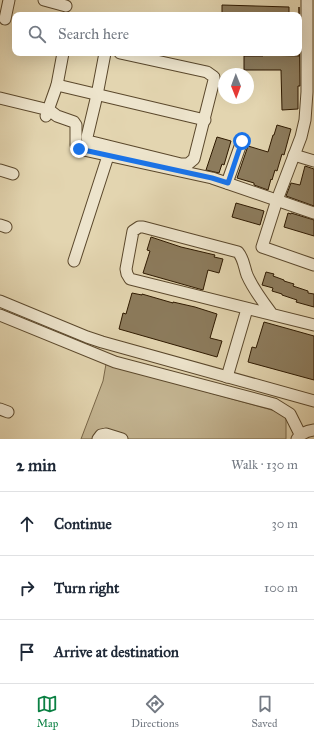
<!DOCTYPE html>
<meta charset="utf-8">
<style>
:root{--surface:#fff;--page:#f6f6f7;--text:#1f2937;--muted:#747a83;--line:#e0e1e3;--accent:#0b8043}
body{margin:0;font-family:"IM FELL Great Primer",serif;background:var(--page);color:var(--text)}
.compass{position:absolute;left:218px;top:68px;width:36px;height:36px;border-radius:50%;background:var(--surface);box-shadow:0 4px 16px #0002;rotate:179deg}
.stop{position:absolute;width:12px;height:12px;margin:-9px;border:3px solid #1a73e8;border-radius:50%;background:#fff}
.stop.end{background:#1a73e8;border-color:#fff;box-shadow:0 1px 4px #0008}
.list{margin:0;padding:0;list-style:none}
h2{display:flex;justify-content:space-between;align-items:center;height:52px;margin:0;padding:0 16px;font-size:17px}
h2 small{font-size:13px;font-weight:400;color:var(--muted)}
.list li{display:grid;grid-template-columns:26px 1fr auto;gap:12px;align-items:center;box-sizing:border-box;height:64px;padding:0 16px;border-top:1px solid var(--line)}
.list b{display:block;font-size:15px;white-space:nowrap}
.list em{font-size:13px;font-style:normal;color:var(--muted)}
.icon{flex:none;width:22px;height:22px;fill:none;stroke:currentColor;stroke-width:2;stroke-linecap:round;stroke-linejoin:round}
.map{position:relative;flex:none;width:314px;height:439px;overflow:hidden}
.search{position:absolute;background:var(--surface);box-shadow:0 4px 16px #0002;left:12px;right:12px;top:12px;height:44px;display:flex;align-items:center;gap:10px;box-sizing:border-box;padding:0 14px;border-radius:8px;color:var(--muted);font-size:15px}
.sheet{height:244px;background:var(--surface)}
nav{display:flex;justify-content:space-around;align-items:center;box-sizing:border-box;height:56px;border-top:1px solid var(--line);background:var(--surface);font-size:11px;color:var(--muted)}
nav a{display:grid;justify-items:center;gap:2px}
nav .on{color:var(--accent)}
.map>svg:first-child{display:block}
.green{fill:#c4b592;stroke:#796749}
.building{fill:#8c7b5c;stroke:#2e1900}
.lines{fill:none;stroke-linecap:round;stroke-linejoin:round}
.minor-casing{stroke:#5b482c;stroke-width:13}
.minor{stroke:#ede4cc;stroke-width:11}
.route{stroke:#1a73e8;stroke-width:5}
</style>
<div class="map">
<svg width="314" height="439" viewBox="0 0 314 439">
<rect width="100%" height="100%" fill="#e3d5b0"/>
<filter id="stains"><feTurbulence type="fractalNoise" baseFrequency=".005" numOctaves="4"/><feColorMatrix values="0 0 0 0 .2 0 0 0 0 .09 0 0 0 0 .02 0 0 0 .5 -.17"/></filter>
<radialGradient id="worn" r=".72"><stop offset=".6" stop-color="#630" stop-opacity="0"/><stop offset="1" stop-color="#630" stop-opacity=".3"/></radialGradient>
<path class="green" d="M106 364 286 414V439H81L103 381Z"/>
<g class="building">
<path d="M222 5 289 7V15H222Z"/>
<path d="M299 7 300 86H298V109L282 110 281 70H244V56H263V55L299 56Z"/>
<path d="M277 125 291 129 284 155 282 154 277 171 275 170 272 180 271 179 268 190 254 185V183L237 178 248 146 268 152 273 135H274Z"/>
<path d="M217 137 231 141 224 165 222 164 219 173 206 170Z"/>
<path d="M305 166 314 169V206L286 196 291 183 300 185Z"/>
<path d="M236 203 264 211 260 225 232 217Z"/>
<path d="M288 213 291 214V213L314 220V236L284 227Z"/>
<path d="M151 237 181 247 215 255 214 257 223 259 219 273 208 270 203 290 143 273 150 251 147 250Z"/>
<path d="M266 272 274 274 273 276 284 280V281L294 284 293 286 308 291V293L314 294V307L296 302 297 300 282 295V294L272 291 273 288 262 285Z"/>
<path d="M132 293 142 295V294L173 303V302L195 307 217 314 210 338 222 341 217 357 119 329 123 313 126 314Z"/>
<path d="M264 322 314 336V380L248 362 252 347 256 348Z"/>
</g>
<g class="lines">
<defs>
<g id="minor">
<path d="M44 0 66 6"/>
<path d="M307 0V92L305 120 301 137 277 200 262 247 314 265"/>
<path d="M5 19 9 0"/>
<path d="M105 53 97 95 87 137 88 141 181 164H188L194 159 214 80V77L207 72 120 53"/>
<path d="M57 85 205 120"/>
<path d="M0 98 49 110 57 116 74 122 76 125V145L79 149 212 178 314 213"/>
<path d="M46 116 57 85 63 53"/>
<path d="M294 155 314 161"/>
<path d="M0 170 13 174"/>
<path d="M227 183 242 141"/>
<path d="M0 225 6 227"/>
<path d="M74 261 108 156"/>
<path d="M0 301 87 337 102 342 314 401"/>
<path d="M272 314C263 302 253 289 247 275 244 267 244 259 238 252L143 227H139L133 231 126 269 127 274 130 279 314 325"/>
<path d="M0 315 115 362 274 404 290 414 300 434"/>
<path d="M227 377 247 309"/>
<path d="M0 409 8 412"/>
<path d="M98 439 101 435 106 434 122 439"/>
<path d="M297 439C301 433 307 431 314 430"/>
</g>
</defs>
<use href="#minor" class="minor-casing"/>
<use href="#minor" class="minor"/>
</g>
<g class="lines">
<path class="route" d="M79 149 212 178 228 183 242 141"/>
</g>
<rect width="100%" height="100%" filter="url(#stains)"/>
<rect width="100%" height="100%" fill="url(#worn)"/>
</svg>
<svg class="compass" viewBox="-18 -18 36 36"><path d="M0-13l5 13h-10z" fill="#e53935"/><path d="M0 13l5-13h-10z" fill="#747a83"/></svg>
<div class="stop" style="left:242px;top:141px"></div>
<div class="stop end" style="left:79px;top:149px"></div>
<div class="search"><svg class="icon" aria-label="search" viewBox="0 0 24 24"><circle cx="10" cy="10" r="6"/><path d="M15 15l6 6"/></svg>Search here</div>
</div>
<section class="sheet">
<h2>2 min<small>Walk · 130 m</small></h2>
<ul class="list">
<li><svg class="icon" aria-label="ahead" viewBox="0 0 24 24"><path d="M12 20V5M6 11l6-6 6 6"/></svg><div><b>Continue</b></div><em>30 m</em></li>
<li><svg class="icon" aria-label="right" viewBox="0 0 24 24"><path d="M7 20v-9h11M14 6l5 5-5 5"/></svg><div><b>Turn right</b></div><em>100 m</em></li>
<li><svg class="icon" aria-label="arrive" viewBox="0 0 24 24"><path d="M6 21V4h12l-3 4 3 4H6"/></svg><div><b>Arrive at destination</b></div></li>
</ul>
</section>
<nav>
<a class="on"><svg class="icon" aria-label="map" viewBox="0 0 24 24"><path d="M3 6l6-2 6 2 6-2v14l-6 2-6-2-6 2zM9 4v14M15 6v14"/></svg>Map</a>
<a><svg class="icon" aria-label="directions" viewBox="0 0 24 24"><path d="M12 3l9 9-9 9-9-9zM9 14v-3h6M13 9l2 2-2 2"/></svg>Directions</a>
<a><svg class="icon" aria-label="saved" viewBox="0 0 24 24"><path d="M7 4h10v16l-5-4-5 4z"/></svg>Saved</a>
</nav>
